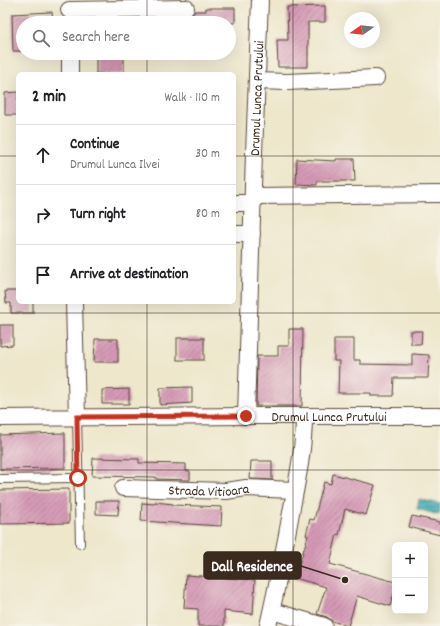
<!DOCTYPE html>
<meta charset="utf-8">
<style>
:root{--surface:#fff;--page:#f2f2f2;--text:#202124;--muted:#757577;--line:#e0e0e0}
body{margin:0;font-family:Dekko,sans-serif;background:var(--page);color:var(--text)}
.controls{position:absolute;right:12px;bottom:12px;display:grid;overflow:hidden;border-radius:6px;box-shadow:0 4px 16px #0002}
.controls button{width:36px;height:36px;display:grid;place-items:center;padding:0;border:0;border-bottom:1px solid var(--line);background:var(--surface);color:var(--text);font:20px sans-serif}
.compass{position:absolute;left:344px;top:12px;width:36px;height:36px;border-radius:50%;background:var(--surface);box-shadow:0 4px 16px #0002;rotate:256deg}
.stop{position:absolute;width:12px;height:12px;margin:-9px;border:3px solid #c8321e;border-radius:50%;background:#fff}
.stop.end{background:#c8321e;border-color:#fff;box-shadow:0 1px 4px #0008}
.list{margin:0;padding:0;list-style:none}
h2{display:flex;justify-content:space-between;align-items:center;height:52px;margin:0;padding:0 16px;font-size:17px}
h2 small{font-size:13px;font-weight:400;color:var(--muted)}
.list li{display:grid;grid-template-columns:26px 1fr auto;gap:12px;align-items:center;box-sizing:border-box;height:60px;padding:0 16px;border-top:1px solid var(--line)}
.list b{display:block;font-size:15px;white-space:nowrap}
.list p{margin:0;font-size:13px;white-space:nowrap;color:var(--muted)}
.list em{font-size:13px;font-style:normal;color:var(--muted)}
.icon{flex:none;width:22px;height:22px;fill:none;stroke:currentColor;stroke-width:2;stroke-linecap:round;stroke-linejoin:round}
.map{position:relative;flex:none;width:440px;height:626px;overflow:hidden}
.search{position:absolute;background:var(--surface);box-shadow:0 4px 16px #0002;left:16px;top:16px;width:220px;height:44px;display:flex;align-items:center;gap:10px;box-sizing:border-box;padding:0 14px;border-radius:22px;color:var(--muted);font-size:15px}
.panel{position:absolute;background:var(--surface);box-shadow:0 4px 16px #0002;left:16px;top:72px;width:220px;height:232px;border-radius:6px}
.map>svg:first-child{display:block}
.water{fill:url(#water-rules);stroke:#3a6b68}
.building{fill:url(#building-hatch)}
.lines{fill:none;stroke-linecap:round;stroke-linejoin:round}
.lane-casing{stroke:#564638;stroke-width:10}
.street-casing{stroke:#564638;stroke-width:18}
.lane{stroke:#fff;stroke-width:8}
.street{stroke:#fff;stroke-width:16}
.route{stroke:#c8321e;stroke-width:5}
.grid{fill:none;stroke:#3b2a1e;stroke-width:1;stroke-opacity:0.55}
.labels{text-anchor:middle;stroke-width:4;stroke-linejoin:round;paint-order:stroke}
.street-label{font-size:14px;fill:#3b2a1e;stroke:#f7f3e8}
.leader{fill:none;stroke:#3b2a1e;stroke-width:1.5}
.callout-dot{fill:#3b2a1e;stroke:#f7f3e8;stroke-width:1.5}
.callout{fill:#3b2a1e;stroke:#3b2a1e;stroke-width:1.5}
.callout-label{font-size:15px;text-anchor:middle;font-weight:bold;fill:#fff}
</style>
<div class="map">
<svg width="440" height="626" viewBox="0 0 440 626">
<defs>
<pattern id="water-rules" width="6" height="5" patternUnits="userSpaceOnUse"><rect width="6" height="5" fill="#3aacb3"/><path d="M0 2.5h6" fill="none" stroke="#328c91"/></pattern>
<pattern id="building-hatch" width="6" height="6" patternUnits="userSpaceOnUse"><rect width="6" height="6" fill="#d59ab6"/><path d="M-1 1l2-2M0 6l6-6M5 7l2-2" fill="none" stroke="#ae7e93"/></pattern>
</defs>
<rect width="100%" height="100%" fill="#f7f3e8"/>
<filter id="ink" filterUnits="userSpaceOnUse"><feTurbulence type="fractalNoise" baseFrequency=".025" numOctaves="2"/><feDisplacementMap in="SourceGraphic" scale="8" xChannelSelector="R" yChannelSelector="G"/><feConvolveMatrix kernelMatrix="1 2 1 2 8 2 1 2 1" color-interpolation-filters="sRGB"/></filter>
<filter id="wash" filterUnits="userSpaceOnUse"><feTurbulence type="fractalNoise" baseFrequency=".012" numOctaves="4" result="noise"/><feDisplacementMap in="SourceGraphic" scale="16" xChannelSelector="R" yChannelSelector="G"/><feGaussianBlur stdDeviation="0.9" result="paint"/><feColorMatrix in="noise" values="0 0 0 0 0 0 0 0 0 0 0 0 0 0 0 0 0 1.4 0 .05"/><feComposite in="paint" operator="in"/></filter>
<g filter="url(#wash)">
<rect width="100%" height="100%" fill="#eee7cc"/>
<path class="water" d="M419 499 440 504 439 515 417 509Z"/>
<g id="blocks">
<g class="building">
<path d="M325 6V22H308V67H278L277 40H288L287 7Z"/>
<path d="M206 8H235V23H76V19L186 18 191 16 195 11H206Z"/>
<path d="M52 12 53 23H23V51H13L12 14Z"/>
<rect x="96" y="53" width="28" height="21"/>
<path d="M18 92V115H5V93Z"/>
<path d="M297 159 336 161V159H354L355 181H317V185L296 184Z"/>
<path d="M5 291H18V302H33V313H11V303H6Z"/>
<path d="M0 325H13V345L0 346Z"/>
<path d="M289 329H303L302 406H256L257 356H278V346H289Z"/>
<path d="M411 331H422L421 344H411Z"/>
<rect x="177" y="338" width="27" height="22"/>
<path d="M95 339H118V362H94Z"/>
<path d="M334 339H354V360H360V364L412 365V354L429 355 428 378H394L393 396H371V393H338L339 361H334Z"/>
<path d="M192 387V403L160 405V388Z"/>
<path d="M129 389V404H102V390Z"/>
<path d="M65 433V468L0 469V435Z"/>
<path d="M93 458 139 459V463L186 464V471H190V480L156 479V477L92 476Z"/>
<path d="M251 461H272V480L250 479Z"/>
<path d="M333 474 375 485 366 515 345 509 339 535 337 534 330 564 395 582V590L390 606 357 596 348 626 332 621 327 617 317 614 326 587 295 578 308 536 306 535 310 519 314 520 324 482 331 484Z"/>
<path d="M69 489V523L0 524V490Z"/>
<path d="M96 501H119L118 515 96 514Z"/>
<path d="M155 502 173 504V505L222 507 221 526 141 521 142 503 154 504Z"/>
<path d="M412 516 440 522V535L409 527Z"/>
<path d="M186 575 255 580 253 614 224 611V626H198V609L184 608Z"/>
</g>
</g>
</g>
<g filter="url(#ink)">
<use href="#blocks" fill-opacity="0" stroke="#564638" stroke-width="1"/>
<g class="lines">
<defs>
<g id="lane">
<path d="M77 417 80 544"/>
<path d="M0 479 78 478"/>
</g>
<g id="street">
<path d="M69 10 186 8"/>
<path d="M70 53V74"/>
<path d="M257 81 287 82 376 78"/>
<path d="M253 196 440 194"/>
<path d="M234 203H253"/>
<path d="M234 234H252"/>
<path d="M74 302 77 417"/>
<path id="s1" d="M246 416 254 153 260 0"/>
<path id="s2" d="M0 418 246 416H440"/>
<path id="s3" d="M123 488 226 491 246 488 295 490"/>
<path d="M272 611 324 626"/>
<path d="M268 626C277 586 285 547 292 507 298 477 304 447 304 416"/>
</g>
</defs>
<use href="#lane" class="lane-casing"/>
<use href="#street" class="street-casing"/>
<use href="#lane" class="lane"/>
<use href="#street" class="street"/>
</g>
</g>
<g class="lines" filter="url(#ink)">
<path class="route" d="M78 478 77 417 246 416"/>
</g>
<path class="grid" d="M147 0V23M293 0V626M147 53V74M0 156H18M234 156H440M147 302V626M0 313H440M0 470H440"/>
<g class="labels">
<g class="street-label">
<text dy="5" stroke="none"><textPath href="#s1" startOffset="318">Drumul Lunca Prutului</textPath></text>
<text dy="5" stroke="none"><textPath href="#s2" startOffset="329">Drumul Lunca Prutului</textPath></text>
<text dy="5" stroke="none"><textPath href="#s3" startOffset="86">Strada Vitioara</textPath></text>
</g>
</g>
<path class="leader" d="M345 580L301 566"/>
<circle class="callout-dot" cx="345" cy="580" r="4"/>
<rect class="callout" x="204" y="552" width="97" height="27" rx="4"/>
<g class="callout-label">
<text x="252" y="571">Dall Residence</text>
</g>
</svg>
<div class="controls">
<button>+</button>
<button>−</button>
</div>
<svg class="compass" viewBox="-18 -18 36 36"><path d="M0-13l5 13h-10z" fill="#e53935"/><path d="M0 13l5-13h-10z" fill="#757577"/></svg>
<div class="stop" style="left:78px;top:478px"></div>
<div class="stop end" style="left:246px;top:416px"></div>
<div class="search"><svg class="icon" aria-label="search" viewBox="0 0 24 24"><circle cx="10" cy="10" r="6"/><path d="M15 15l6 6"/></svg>Search here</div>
<section class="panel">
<h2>2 min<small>Walk · 110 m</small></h2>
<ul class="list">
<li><svg class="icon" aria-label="ahead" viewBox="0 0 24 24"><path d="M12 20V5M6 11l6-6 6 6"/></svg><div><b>Continue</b><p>Drumul Lunca Ilvei</p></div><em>30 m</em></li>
<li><svg class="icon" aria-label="right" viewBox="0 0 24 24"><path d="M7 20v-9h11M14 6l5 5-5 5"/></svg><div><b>Turn right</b></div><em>80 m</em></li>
<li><svg class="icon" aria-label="arrive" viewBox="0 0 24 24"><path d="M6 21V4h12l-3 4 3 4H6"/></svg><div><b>Arrive at destination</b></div></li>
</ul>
</section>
</div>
